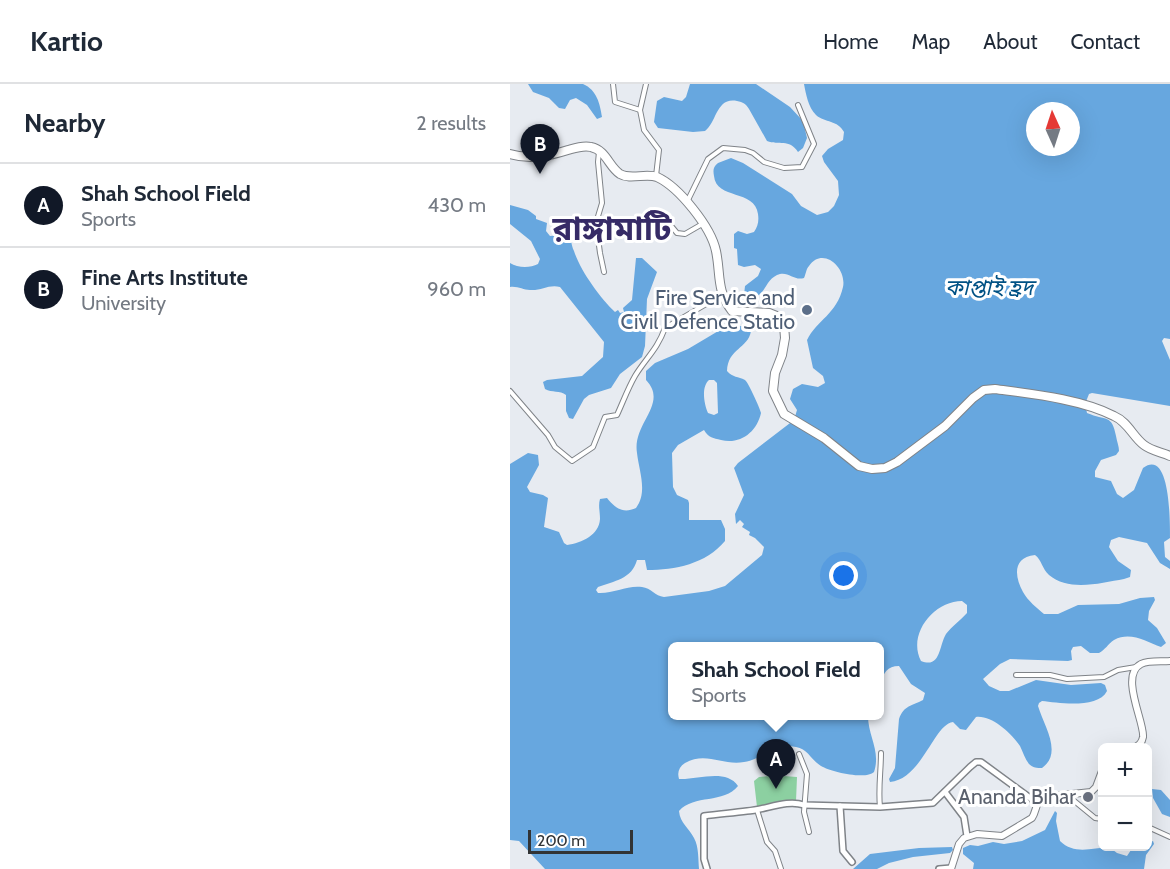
<!DOCTYPE html>
<meta charset="utf-8">
<style>
:root{--surface:#fff;--page:#f6f6f7;--text:#1f2937;--muted:#747a83;--line:#e0e1e3;--accent:#111827}
body{margin:0;font-family:Cabin,"Noto Sans Bengali",sans-serif;background:var(--page);color:var(--text)}
.controls{position:absolute;right:18px;bottom:18px;display:grid;overflow:hidden;border-radius:9px;box-shadow:0 6px 24px #0002}
.controls button{width:54px;height:54px;display:grid;place-items:center;padding:0;border:0;border-bottom:2px solid var(--line);background:var(--surface);color:var(--text);font:30px sans-serif}
.compass{position:absolute;left:516px;top:18px;width:54px;height:54px;border-radius:50%;background:var(--surface);box-shadow:0 6px 24px #0002;rotate:357deg}
.scale{position:absolute;left:18px;bottom:15px;width:105px;box-sizing:border-box;padding-left:6px;border:3px solid #313335;border-top:0;font-size:16px;line-height:21px;white-space:nowrap;color:#313335;-webkit-text-stroke:4px #fff;paint-order:stroke}
.you{position:absolute;left:334px;top:492px;width:21px;height:21px;margin:-15px;border:4px solid #fff;border-radius:50%;background:#1a73e8;box-shadow:0 0 0 9px #1a73e833}
.badge{display:grid;place-items:center;width:39px;height:39px;border-radius:50%;background:var(--accent);color:#fff;font-size:20px;font-weight:700}
.pin{position:absolute;translate:-50% -50px;filter:drop-shadow(0 2px 3px #0008)}
.pin::after{content:'';position:absolute;top:32px;width:21px;height:18px;background:inherit;clip-path:polygon(0 0,100% 0,50% 100%)}
.popup{position:absolute;left:158px;top:558px;width:216px;height:78px;box-sizing:border-box;display:grid;place-content:center;border-radius:9px;background:var(--surface);filter:drop-shadow(0 2px 4px #0005);font-size:20px;white-space:nowrap;color:var(--muted)}
.popup b{font-size:22px;color:var(--text)}
.popup::after{content:'';position:absolute;left:50%;top:100%;margin-left:-12px;border:12px solid transparent;border-top-color:var(--surface)}
.list{margin:0;padding:0;list-style:none}
h2{display:flex;justify-content:space-between;align-items:center;height:78px;margin:0;padding:0 24px;font-size:26px}
h2 small{font-size:20px;font-weight:400;color:var(--muted)}
.list li{display:grid;grid-template-columns:39px 1fr auto;gap:18px;align-items:center;box-sizing:border-box;height:84px;padding:0 24px;border-top:2px solid var(--line)}
.list b{display:block;font-size:22px;white-space:nowrap}
.list p{margin:0;font-size:20px;white-space:nowrap;color:var(--muted)}
.list em{font-size:20px;font-style:normal;color:var(--muted)}
.map{position:relative;flex:none;width:660px;height:785px;overflow:hidden}
header{display:flex;align-items:center;gap:36px;box-sizing:border-box;height:84px;padding:0 30px;background:var(--surface);border-bottom:2px solid var(--line)}
header strong{font-size:28px}
nav{display:flex;gap:33px;margin-inline-start:auto;font-size:21px}
main{display:flex}
aside{flex:1;background:var(--surface)}
.map>svg:first-child{display:block}
.green{fill:#8cd0a1}
.water{fill:#67a7df;fill-rule:evenodd}
.lines{fill:none;stroke-linecap:round;stroke-linejoin:round}
.street-casing{stroke:#7f8388;stroke-width:6}
.secondary-casing{stroke:#7f8388;stroke-width:8}
.primary-casing{stroke:#7f8388;stroke-width:8}
.highway-casing{stroke:#7f8388;stroke-width:10}
.street{stroke:#fff;stroke-width:4}
.secondary{stroke:#fff;stroke-width:5}
.primary{stroke:#fff;stroke-width:6}
.highway{stroke:#fff;stroke-width:8}
.service-dot{fill:#5c6f8a;stroke:#fff;stroke-width:2}
.worship-dot{fill:#6b7280;stroke:#fff;stroke-width:2}
.labels{text-anchor:middle;stroke-width:6;stroke-linejoin:round;paint-order:stroke}
.service-label{font-size:21px;fill:#4e5e75;stroke:#fff;text-anchor:end}
.worship-label{font-size:21px;fill:#5b616d;stroke:#fff;text-anchor:end}
.water-label{font-size:22px;font-style:italic;fill:#005184;stroke:#fff}
.town-label{font-size:33px;font-weight:bold;fill:#362b66;stroke:#fff}
</style>
<header>
<strong>Kartio</strong>
<nav><a>Home</a><a>Map</a><a>About</a><a>Contact</a></nav>
</header>
<main>
<aside>
<h2>Nearby<small>2 results</small></h2>
<ul class="list">
<li><span class="badge">A</span><div><b>Shah School Field</b><p>Sports</p></div><em>430 m</em></li>
<li><span class="badge">B</span><div><b>Fine Arts Institute</b><p>University</p></div><em>960 m</em></li>
</ul>
</aside>
<div class="map">
<svg width="660" height="785" viewBox="0 0 660 785">
<rect width="100%" height="100%" fill="#e7ebf1"/>
<path class="green" d="M269 691V693L273 692 287 693 286 717 247 723 244 697 249 693Z"/>
<g class="water">
<path d="M18 0H73C87 6 90 20 92 33L87 35 77 21 66 14 60 16 55 25 49 24 39 14 23 8Z"/>
<path d="M180 0H246L280 23 293 37 297 54 293 64 288 68C279 54 269 62 257 57L239 25C236 20 233 18 227 17 206 13 207 38 195 47L183 48 148 44 144 38 147 17 154 13 172 17 176 13Z"/>
<path d="M294 0H660V255L654 254 652 257 660 276V322L582 309 579 310 575 320 577 329C596 337 602 330 606 352 607 358 609 362 609 367L606 371 591 376 585 387V393L601 397 607 410 613 414 624 406 633 384C660 364 660 435 660 454L654 458 655 473 660 477V485L650 479 637 459 609 453 601 456 599 463 608 477 621 486 620 493 614 495C591 499 559 508 539 491 532 485 532 476 525 471 503 473 504 492 513 508 518 517 527 524 534 530H548L568 521 609 520 630 514 644 513 645 516 639 527 638 536 647 544 656 559 651 563C636 558 621 547 604 556 598 560 595 566 589 569H580L571 562 563 563 561 567 562 576 558 577 500 575 490 580 473 595 479 602 490 607H499L526 596 561 601 591 599 595 601 597 607C588 625 549 619 532 617L529 619 528 622C534 642 553 669 532 684 527 684 523 684 519 680 515 675 513 668 510 662 502 650 482 631 466 633L456 646 450 645 443 638C424 640 412 695 380 698L379 695 385 684 389 635C394 621 402 622 413 616L415 609 401 600 389 582C377 582 374 589 370 599V562H162V632H358C358 652 371 667 364 688 356 696 321 688 311 682 301 676 298 665 286 663 259 658 255 675 234 678 213 682 196 667 175 679 169 683 167 688 169 695 187 696 216 684 228 702 214 720 184 710 169 727 170 739 179 744 184 754 189 763 188 775 189 785H35L9 757 0 756V380L18 369 28 371 29 381 17 403 20 408 33 411 38 414 34 443 49 448 54 459 57 461C72 459 89 451 90 435 90 427 88 422 90 415L97 414C105 424 113 430 126 424 138 408 129 387 127 369 122 339 159 320 136 296V287L145 279 178 265 210 246 229 242 238 243 241 247C238 265 218 264 217 287 223 294 228 292 235 296 238 298 250 324 251 329 247 348 230 361 211 356 203 354 199 354 194 346L168 361 162 369 163 403 167 411 178 416 179 419V436H211L215 445V457C196 480 165 486 137 486L135 476H127C122 495 104 497 88 503L86 506 88 509C103 510 117 501 132 503 141 504 145 512 154 513L199 507 215 502 252 471 254 463 245 454 239 451 240 448 232 443 234 440 230 436 226 440 225 430 234 411 224 384 228 379 284 336 287 326 280 315 283 305 292 300 308 303 315 299 313 292 303 284 297 256C307 236 327 230 333 203 337 184 313 162 299 182 296 185 296 190 294 194 283 197 278 186 267 191 252 198 256 219 234 211L235 202 248 192 251 185 245 181 234 183 228 181 227 165 224 164V150L228 147 237 150 244 148C248 142 249 137 248 130 245 105 206 116 204 92 203 86 203 83 208 79L221 74 233 79 282 110 291 122 307 131 318 128 324 122 329 111 328 97 314 78 312 72 318 65 333 56 334 48C328 36 315 39 306 31 298 23 296 10 294 0ZM525 27H561V63H525ZM199 296H204L207 299 208 329 204 331 198 329C194 320 191 303 199 296ZM452 517 457 521V529C450 537 442 542 436 550 429 561 431 585 411 577 397 550 424 517 452 517Z"/>
<path d="M0 121 18 126 26 132V135L37 139 36 147 40 152 52 151 56 146 60 147C61 154 61 161 64 167 70 186 90 214 105 228L108 226 110 229 114 228 113 224 122 216 126 174H132L147 188 137 215 135 262 132 273 110 290 101 304 79 311 74 315 63 335 59 334 56 327V311C50 306 42 309 35 305L33 298 37 296 72 292 93 273 94 258 50 203C39 200 31 207 20 206 13 206 8 202 0 203V179C8 184 20 184 28 180L30 175 21 157 0 140Z"/>
<path d="M642 705 651 706 660 716V733L652 730 643 714Z"/>
<path d="M545 727 547 729 546 737 550 757C564 771 582 764 599 763L607 769 617 772 623 763 638 762V759L643 757 644 760 636 771 634 785H463L464 779 453 770V764L460 761 468 762 483 758 494 760 512 757 535 746Z"/>
<path d="M409 764 442 763 443 766 440 769 403 773 379 779 367 785H343L360 770Z"/>
</g>
<g class="lines">
<defs>
<g id="street">
<path d="M103 0 105 18 130 26"/>
<path d="M136 0 130 26 134 46 149 66 146 92"/>
<path d="M89 68 88 78 92 119 86 139 90 169 94 188"/>
<path d="M177 118 198 75 213 64 235 66 243 69 254 78 274 84 292 83 304 60 288 21"/>
<path d="M162 143 167 149 175 150 194 139"/>
<path d="M0 307 38 351 45 363 62 377 83 363 95 333 107 331C113 318 118 304 125 292 136 274 147 266 155 244L198 219 212 214"/>
<path d="M506 591H540L557 595 594 593 608 586 626 583"/>
<path d="M289 670 297 690 294 728 299 748"/>
<path d="M557 711 585 734 592 735"/>
<path d="M370 723C368 705 371 687 371 669"/>
<path d="M247 726 257 758 265 767 271 785"/>
<path d="M638 734V739"/>
<path d="M638 743 660 753"/>
</g>
<g id="secondary">
<path d="M435 708 454 733 457 752"/>
<path d="M330 722 333 767 342 778"/>
<path d="M197 785 194 775V732C208 730 222 729 237 727 256 726 276 715 294 721L370 723 423 719 460 683 466 678H471L527 719"/>
<path d="M429 785 441 784"/>
</g>
<g id="primary">
<path d="M624 664C629 661 632 659 633 653 635 639 609 591 631 580 639 576 652 578 660 577"/>
<path d="M441 785 449 760 454 754 467 750 492 752 522 734C527 726 525 718 534 713L581 708 586 703 592 687"/>
</g>
<path id="highway" d="M0 70C20 76 39 72 58 66 65 64 73 61 81 63 96 66 99 83 110 90 120 96 136 89 147 93 169 103 201 143 206 167 211 191 206 206 222 227L259 229 269 233 274 241 275 254 272 271 265 289 263 307 274 330 314 354 349 382 362 385 375 384 387 378 435 342 463 314 474 306 485 305C522 310 571 315 604 332 618 338 623 353 634 361 642 367 651 368 660 372"/>
</defs>
<use href="#street" class="street-casing"/>
<use href="#secondary" class="secondary-casing"/>
<use href="#primary" class="primary-casing"/>
<use href="#highway" class="highway-casing"/>
<use href="#street" class="street"/>
<use href="#secondary" class="secondary"/>
<use href="#primary" class="primary"/>
<use href="#highway" class="highway"/>
</g>
<circle class="service-dot" cx="297" cy="226" r="6"/>
<circle class="worship-dot" cx="578" cy="713" r="6"/>
<g class="labels">
<g class="service-label">
<text x="285" y="221">Fire Service and<tspan x="285" dy="24">Civil Defence Statio</tspan></text>
</g>
<g class="worship-label">
<text x="566" y="720">Ananda Bihar</text>
</g>
<g class="water-label">
<text x="479" y="211">কাপ্তাই হ্রদ</text>
</g>
<g class="town-label">
<text x="102" y="156">রাঙ্গামাটি</text>
</g>
</g>
</svg>
<div class="controls">
<button>+</button>
<button>−</button>
</div>
<svg class="compass" viewBox="-18 -18 36 36"><path d="M0-13l5 13h-10z" fill="#e53935"/><path d="M0 13l5-13h-10z" fill="#747a83"/></svg>
<div class="scale">200 m</div>
<div class="you"></div>
<div class="pin badge" style="left:266px;top:705px">A</div>
<div class="popup"><b>Shah School Field</b>Sports</div>
<div class="pin badge" style="left:30px;top:90px">B</div>
</div>
</main>
